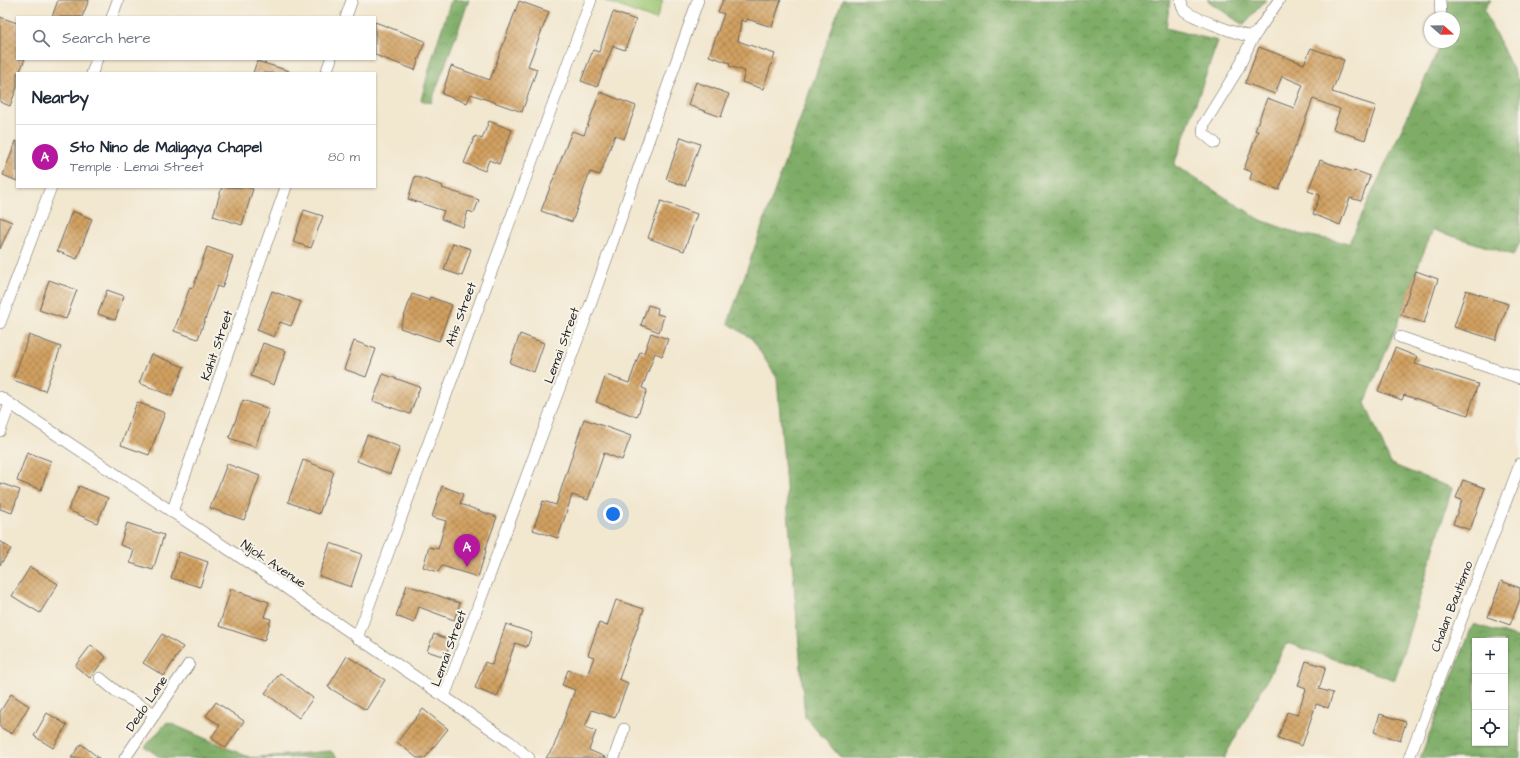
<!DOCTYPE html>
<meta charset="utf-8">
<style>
:root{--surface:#fff;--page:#f2f2f3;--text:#1f2937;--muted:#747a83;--line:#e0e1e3;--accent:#b5179e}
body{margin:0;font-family:"Architects Daughter",sans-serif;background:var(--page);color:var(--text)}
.controls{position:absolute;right:12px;bottom:12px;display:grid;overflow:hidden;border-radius:0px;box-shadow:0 1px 3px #0004}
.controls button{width:36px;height:36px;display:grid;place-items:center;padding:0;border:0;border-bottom:1px solid var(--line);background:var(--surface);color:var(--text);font:20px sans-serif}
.compass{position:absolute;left:1424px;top:12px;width:36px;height:36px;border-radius:50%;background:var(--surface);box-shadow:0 1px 3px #0004;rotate:110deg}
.you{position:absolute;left:613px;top:514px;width:14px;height:14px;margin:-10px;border:3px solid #fff;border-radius:50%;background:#1a73e8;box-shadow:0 0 0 6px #1a73e833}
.badge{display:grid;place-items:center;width:26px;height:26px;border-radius:50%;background:var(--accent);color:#fff;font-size:13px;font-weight:700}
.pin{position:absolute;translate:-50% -33px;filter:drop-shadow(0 1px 2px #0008)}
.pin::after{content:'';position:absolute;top:21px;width:14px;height:12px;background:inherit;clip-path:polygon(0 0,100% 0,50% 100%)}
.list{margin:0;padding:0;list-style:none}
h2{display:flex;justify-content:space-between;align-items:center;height:52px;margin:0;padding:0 16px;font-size:17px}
h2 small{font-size:13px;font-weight:400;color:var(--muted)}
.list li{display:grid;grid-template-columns:26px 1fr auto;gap:12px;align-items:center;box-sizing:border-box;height:64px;padding:0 16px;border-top:1px solid var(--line)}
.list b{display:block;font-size:15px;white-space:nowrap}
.list p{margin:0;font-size:13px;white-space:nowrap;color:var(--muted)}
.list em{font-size:13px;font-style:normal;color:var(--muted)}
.icon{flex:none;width:22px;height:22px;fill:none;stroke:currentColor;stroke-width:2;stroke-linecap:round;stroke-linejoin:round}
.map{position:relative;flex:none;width:1520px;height:758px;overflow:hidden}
.search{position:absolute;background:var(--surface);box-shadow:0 1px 3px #0004;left:16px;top:16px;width:360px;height:44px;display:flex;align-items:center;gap:10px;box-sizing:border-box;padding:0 14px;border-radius:0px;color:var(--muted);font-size:15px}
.panel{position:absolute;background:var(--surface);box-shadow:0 1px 3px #0004;left:16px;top:72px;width:360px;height:116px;border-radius:0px}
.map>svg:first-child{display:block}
.grass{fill:#9fc976;stroke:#5e7249}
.forest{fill:url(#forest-crowns);stroke:#4e6442;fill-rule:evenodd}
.building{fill:url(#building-cross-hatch)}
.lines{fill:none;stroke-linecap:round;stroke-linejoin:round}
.street-casing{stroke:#67635b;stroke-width:12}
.street{stroke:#fff;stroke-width:11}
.labels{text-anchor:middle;stroke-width:4;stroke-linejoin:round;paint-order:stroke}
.street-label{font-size:13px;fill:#1c1c1c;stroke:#f7f3e8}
</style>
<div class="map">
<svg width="1520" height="758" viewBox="0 0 1520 758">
<defs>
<pattern id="forest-crowns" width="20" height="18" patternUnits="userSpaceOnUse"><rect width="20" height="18" fill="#7fad67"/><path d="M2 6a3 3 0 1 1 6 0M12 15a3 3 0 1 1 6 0" fill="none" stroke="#678c54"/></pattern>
<pattern id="building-cross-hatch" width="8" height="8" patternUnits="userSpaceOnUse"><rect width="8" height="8" fill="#d1a061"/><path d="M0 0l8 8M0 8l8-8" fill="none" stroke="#a9824f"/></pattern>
</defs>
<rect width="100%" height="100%" fill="#f7f3e8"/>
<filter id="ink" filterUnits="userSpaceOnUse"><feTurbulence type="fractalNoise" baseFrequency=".025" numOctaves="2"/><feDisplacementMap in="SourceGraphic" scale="8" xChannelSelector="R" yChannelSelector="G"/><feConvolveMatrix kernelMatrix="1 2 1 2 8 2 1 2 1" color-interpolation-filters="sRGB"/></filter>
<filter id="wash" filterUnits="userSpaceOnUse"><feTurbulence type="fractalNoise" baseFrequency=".012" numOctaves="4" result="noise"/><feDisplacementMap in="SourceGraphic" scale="16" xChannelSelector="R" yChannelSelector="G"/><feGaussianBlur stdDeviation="0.9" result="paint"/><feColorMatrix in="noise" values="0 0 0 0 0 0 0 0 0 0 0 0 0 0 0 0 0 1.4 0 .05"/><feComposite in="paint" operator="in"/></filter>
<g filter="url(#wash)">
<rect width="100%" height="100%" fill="#f2e7cf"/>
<path class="grass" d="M605 0H663L656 20 605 1Z"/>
<g class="forest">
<path d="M451 0H469L431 103 421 100 432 59Z"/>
<path d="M842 0H1170L1166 28 1218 41 1174 165 1261 220 1299 234 1349 243 1442 42H1454V18H1444L1440 0H1491L1484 10 1520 84V243L1513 255 1433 230 1416 271 1401 315 1365 403 1391 464 1452 488 1395 680 1287 643 1224 758H841L805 717 777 378 752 339 728 323Z"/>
<path d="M1207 0H1266L1243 25Z"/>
<path d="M1473 624 1520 638V758H1420ZM1475 641H1505V743H1475Z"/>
<path d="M167 722 251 758 331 751 338 758H161L145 747Z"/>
</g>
<g id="blocks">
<g class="building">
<path d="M58 0H89L82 17H52Z"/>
<path d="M723 0H781L772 27 747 19 746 22 741 20 738 41 775 54 763 89 742 82 745 71 729 66 730 63 709 56 724 14 718 12Z"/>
<path d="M519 1 549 12 528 66 537 69 522 112 471 94 467 103 442 94 451 66 490 80Z"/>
<path d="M613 12 636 20 625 50 613 46 597 87 581 81 593 50 599 52Z"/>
<path d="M0 17 17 23V59H25L19 73H17V87L10 106 0 102Z"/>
<path d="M375 22 425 41 415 70 375 55Z"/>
<path d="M1259 47 1304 64 1311 48 1344 60 1332 92 1376 106 1365 140 1333 129 1340 109 1313 99 1279 190 1250 179 1252 172 1244 169 1258 131H1255L1267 98 1294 108 1303 85 1282 76 1275 94 1245 83Z"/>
<path d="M257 61 289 71V73H253Z"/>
<path d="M696 82 729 94 721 117 688 105Z"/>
<path d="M600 92 636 106 624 139 615 135 600 175 590 172 572 222 541 211 572 131 584 135Z"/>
<path d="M489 121 512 130 499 164 489 160 485 171 464 163 475 136 482 139Z"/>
<path d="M681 137 700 144 685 186 666 179Z"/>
<path d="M16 141H17V181L3 175Z"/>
<path d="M1320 160 1353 172 1354 170 1370 176 1361 201 1350 198 1340 225 1313 214 1320 195 1308 191Z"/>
<path d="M415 176 443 186 442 188 479 200 474 213 468 211 463 227 441 219 444 211 408 199Z"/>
<path d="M222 187H246L253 189 242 225 213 216Z"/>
<path d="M661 201 697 214 684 251 648 238Z"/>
<path d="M304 210 323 216 311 248 293 242Z"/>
<path d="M72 211 92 219 77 259 57 251Z"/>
<path d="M0 217 12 222 0 249Z"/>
<path d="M453 243 471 249 462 276 444 270Z"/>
<path d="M207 247 233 256 222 288 217 286 198 339 174 331 190 287 193 288Z"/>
<path d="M1416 271 1438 279 1424 323 1401 315Z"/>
<path d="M49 280 77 290 66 319 39 310Z"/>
<path d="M107 290 124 296 115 320 98 314Z"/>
<path d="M1466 290 1508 304 1496 340 1454 327Z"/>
<path d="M272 291 301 302 291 326 280 322 274 337 257 330Z"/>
<path d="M412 294 429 300 430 297 452 305 439 341 400 328Z"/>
<path d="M648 305 658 308 657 314 664 316 659 332 641 325Z"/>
<path d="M651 333 668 339 662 356 655 353 642 388 647 390 637 417 596 402 606 375 629 383 640 352 644 353Z"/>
<path d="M520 334 544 343 534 372 510 363Z"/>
<path d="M29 335 61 347 45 391 13 380Z"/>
<path d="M354 341 376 349 366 377 344 369Z"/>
<path d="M263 343 286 351 274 385 251 376Z"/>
<path d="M1395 348 1418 357 1415 364 1478 384 1468 415 1404 395 1402 400 1378 391Z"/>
<path d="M151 354 184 367 172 396 139 383Z"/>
<path d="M383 374 420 387 410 414 373 401Z"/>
<path d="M243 400 269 409 255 447 229 438Z"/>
<path d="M137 402 165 413 149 455 121 445Z"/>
<path d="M584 419 631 436 622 460 604 453 588 500 572 495 558 538 533 530 543 501 556 505Z"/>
<path d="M367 435 400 447 390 474 357 461Z"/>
<path d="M27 452 51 461 41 490 17 481Z"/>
<path d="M303 460 334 472 319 514 288 502Z"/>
<path d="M227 464 260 476 244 520 210 508Z"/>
<path d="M1463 480 1485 488 1470 530 1453 524 1462 500 1456 498Z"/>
<path d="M0 483 20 490 12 513 0 509Z"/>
<path d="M79 486 108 498 97 523 68 510Z"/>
<path d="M442 486 463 494 460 504 497 517 485 550 486 551 478 577 442 566 438 572 423 567 429 547 438 549 446 521 432 517Z"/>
<path d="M127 523 164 535 153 570 130 563 134 550 120 545Z"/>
<path d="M0 541 11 549 0 565Z"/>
<path d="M330 543 362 554 351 587 319 576Z"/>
<path d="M179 552 208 562 200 587 171 578Z"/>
<path d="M30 567 58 584 40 613 12 596Z"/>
<path d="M1501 581 1520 588V599L1510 625 1488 617Z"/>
<path d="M407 585 460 603 454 620 419 607 414 623 396 616Z"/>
<path d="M231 589 269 602 264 617 271 619 264 641 219 626Z"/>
<path d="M616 600 644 609 619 679 628 683 615 718 592 710 585 727 596 731 589 750 607 758H546L554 746 575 690 562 685 568 670 587 676 594 657 588 655 599 623 607 626Z"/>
<path d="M506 624 532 633 527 647 515 643 506 670H507L497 697 475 688 485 662 492 665Z"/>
<path d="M162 634 183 647 164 676 143 663Z"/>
<path d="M434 634 451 641 445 657 427 651Z"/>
<path d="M91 645 106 657 90 678 75 666Z"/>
<path d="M347 656 385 680 366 710 328 687Z"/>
<path d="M1306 661 1326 667 1319 689 1333 693 1328 708 1316 704 1302 746 1278 738 1287 712 1297 715 1306 689 1298 686Z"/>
<path d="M280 673 313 698 299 718 265 693Z"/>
<path d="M11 694 29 706 12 734 0 727V712Z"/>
<path d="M216 702 244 721 226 748 211 738 220 725 206 716Z"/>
<path d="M423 709 448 729 425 758H417L397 742Z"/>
<path d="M47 713 67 725 53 748 34 736Z"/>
<path d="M1380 714 1406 722 1400 741 1374 732Z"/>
<path d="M81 744 99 758H71Z"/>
</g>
</g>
</g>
<g filter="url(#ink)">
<use href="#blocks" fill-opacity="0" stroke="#67635b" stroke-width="1"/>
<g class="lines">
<defs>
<g id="street">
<path d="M1181 0C1181 4 1182 8 1185 11 1192 17 1239 35 1249 36 1252 36 1254 35 1257 32L1279 0"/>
<path d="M1440 0 1441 18"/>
<path d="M112 17 118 0"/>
<path d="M346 17 352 0"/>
<path d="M92 73 97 59"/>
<path d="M326 73 331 59"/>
<path d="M1215 143 1203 133 1204 124 1238 69 1250 43 1257 32"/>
<path d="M0 323 51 187"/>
<path d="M1400 337 1520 378"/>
<path d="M0 397 270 577 510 742 529 758"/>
<path d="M0 431 10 404"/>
<path d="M172 512 286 187"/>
<path d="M357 638 591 0"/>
<path d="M100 678 117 692 155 714"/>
<path d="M444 697 586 317 698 0"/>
<path d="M125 758 189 664"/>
<path d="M614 758 624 729"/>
<path d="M1409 758 1520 464"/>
</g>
</defs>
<use href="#street" class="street-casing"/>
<use href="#street" class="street"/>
</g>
</g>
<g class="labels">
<g class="street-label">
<text transform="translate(460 314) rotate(-70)" y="5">Atis Street</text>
<text transform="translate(216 345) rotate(-71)" y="5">Kahit Street</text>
<text transform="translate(561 345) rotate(-70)" y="5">Lemai Street</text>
<text transform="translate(274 563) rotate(34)" y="5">Nijok Avenue</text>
<text transform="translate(1451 606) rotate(-69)" y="5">Chalan Bautismo</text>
<text transform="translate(448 648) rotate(-70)" y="5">Lemai Street</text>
<text transform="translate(146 703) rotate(-56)" y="5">Dedo Lane</text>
</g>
</g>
</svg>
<div class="controls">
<button>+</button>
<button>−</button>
<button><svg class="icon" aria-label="locate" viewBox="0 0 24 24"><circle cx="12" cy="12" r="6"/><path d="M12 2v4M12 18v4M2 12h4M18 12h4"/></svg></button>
</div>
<svg class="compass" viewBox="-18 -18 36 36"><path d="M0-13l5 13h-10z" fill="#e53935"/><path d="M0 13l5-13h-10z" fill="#747a83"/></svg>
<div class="you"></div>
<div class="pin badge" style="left:467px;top:567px">A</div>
<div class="search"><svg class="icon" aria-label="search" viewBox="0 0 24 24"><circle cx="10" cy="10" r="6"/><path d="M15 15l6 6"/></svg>Search here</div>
<section class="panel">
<h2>Nearby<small></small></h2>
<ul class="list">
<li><span class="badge">A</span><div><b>Sto Nino de Maligaya Chapel</b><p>Temple · Lemai Street</p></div><em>80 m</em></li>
</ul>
</section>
</div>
